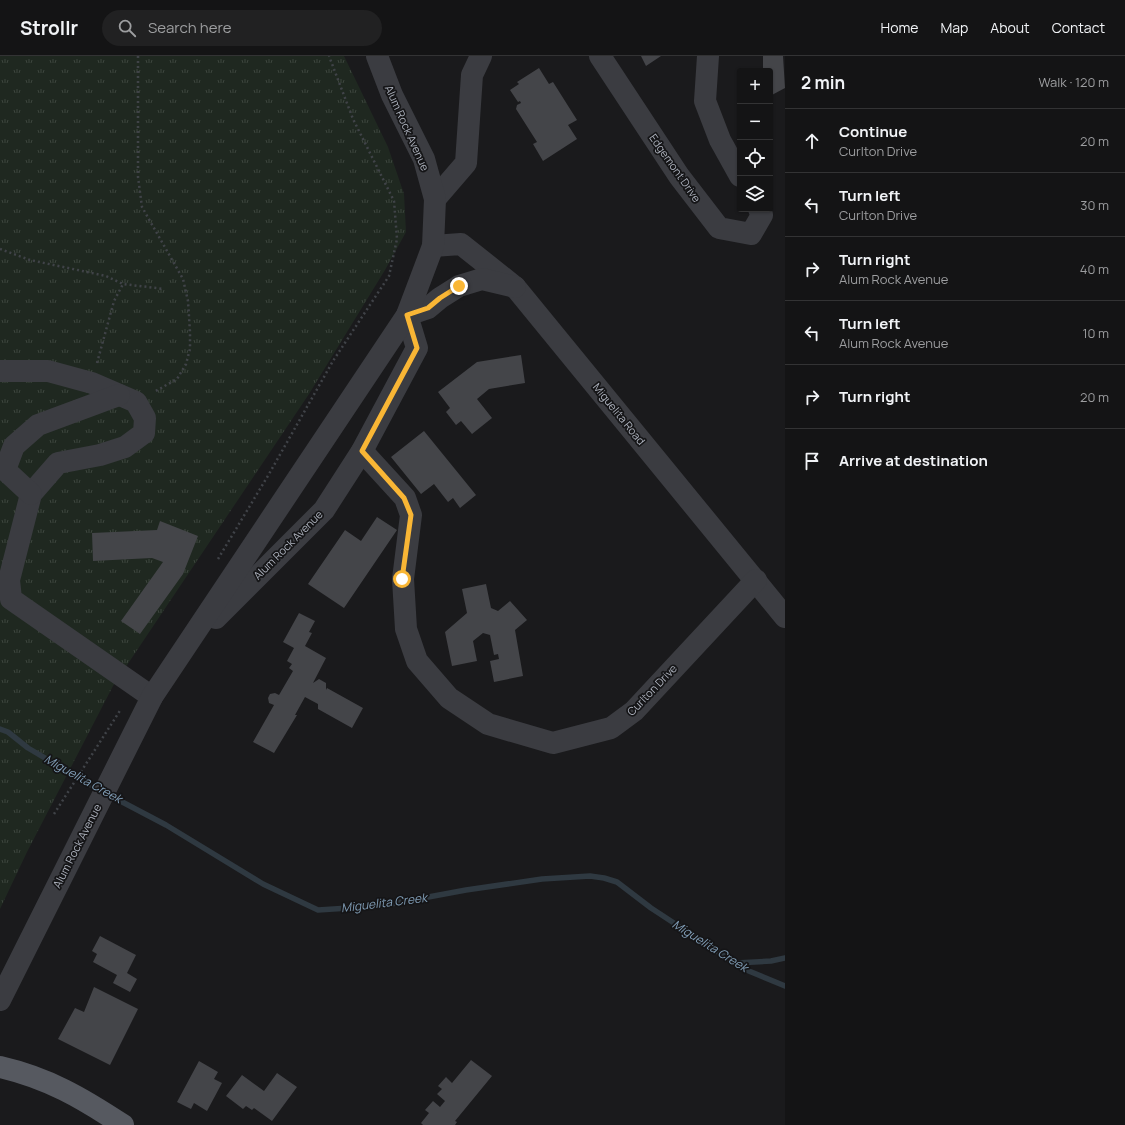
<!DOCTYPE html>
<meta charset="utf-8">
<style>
:root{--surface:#141415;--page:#212122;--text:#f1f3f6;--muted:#9d9ea0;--line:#333334}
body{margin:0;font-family:Manrope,sans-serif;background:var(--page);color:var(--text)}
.controls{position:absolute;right:12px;top:12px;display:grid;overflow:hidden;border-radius:4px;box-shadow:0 1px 3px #0004}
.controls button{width:36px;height:36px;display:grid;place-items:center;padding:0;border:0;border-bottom:1px solid var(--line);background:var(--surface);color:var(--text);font:20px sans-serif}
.stop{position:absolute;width:12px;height:12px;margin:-9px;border:3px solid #f9b635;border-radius:50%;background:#fff}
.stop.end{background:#f9b635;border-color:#fff;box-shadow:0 1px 4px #0008}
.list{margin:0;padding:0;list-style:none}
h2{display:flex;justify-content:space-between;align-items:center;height:52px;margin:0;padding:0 16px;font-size:17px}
h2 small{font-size:13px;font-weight:400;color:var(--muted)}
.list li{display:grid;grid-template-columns:26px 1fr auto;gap:12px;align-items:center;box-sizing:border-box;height:64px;padding:0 16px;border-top:1px solid var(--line)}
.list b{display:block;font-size:15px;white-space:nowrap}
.list p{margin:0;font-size:13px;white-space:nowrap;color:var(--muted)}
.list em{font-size:13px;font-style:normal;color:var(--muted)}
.icon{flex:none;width:22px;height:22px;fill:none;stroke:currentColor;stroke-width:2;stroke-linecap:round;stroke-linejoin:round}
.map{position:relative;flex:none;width:785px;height:1069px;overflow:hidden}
header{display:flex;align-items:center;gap:24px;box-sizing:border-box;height:56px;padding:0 20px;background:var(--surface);border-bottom:1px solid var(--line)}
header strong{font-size:19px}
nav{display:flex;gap:22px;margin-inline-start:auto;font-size:14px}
.search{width:280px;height:36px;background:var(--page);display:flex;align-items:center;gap:10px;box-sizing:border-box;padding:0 14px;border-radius:22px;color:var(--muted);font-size:15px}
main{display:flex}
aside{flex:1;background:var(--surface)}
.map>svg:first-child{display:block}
.grass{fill:url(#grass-tufts)}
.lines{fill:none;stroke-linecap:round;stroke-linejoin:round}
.stream{stroke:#2f3941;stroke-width:5.5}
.building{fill:#444549}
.path{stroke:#404348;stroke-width:2.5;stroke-dasharray:2 3;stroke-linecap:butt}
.minor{stroke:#3b3c41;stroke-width:22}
.major{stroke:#565960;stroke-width:22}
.route{stroke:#f9b635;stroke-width:5}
.labels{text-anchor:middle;stroke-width:3.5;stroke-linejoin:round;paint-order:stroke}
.street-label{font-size:11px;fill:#acb1bc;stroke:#151517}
.water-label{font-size:12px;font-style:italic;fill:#829fb8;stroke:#151517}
</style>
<header>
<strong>Strollr</strong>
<div class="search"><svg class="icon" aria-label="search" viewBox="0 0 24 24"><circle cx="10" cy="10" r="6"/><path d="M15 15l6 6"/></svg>Search here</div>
<nav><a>Home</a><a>Map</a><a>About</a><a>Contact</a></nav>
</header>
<main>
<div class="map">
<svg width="785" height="1069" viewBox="0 0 785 1069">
<defs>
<pattern id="grass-tufts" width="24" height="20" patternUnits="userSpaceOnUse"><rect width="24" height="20" fill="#1f2820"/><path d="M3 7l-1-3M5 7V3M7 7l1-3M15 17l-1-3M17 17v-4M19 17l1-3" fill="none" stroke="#3d453e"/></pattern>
</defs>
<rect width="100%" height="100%" fill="#1a1a1c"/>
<path class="grass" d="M0 0H344L388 91 404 138 406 176 385 214 309 338 113 630 27 796 0 853Z"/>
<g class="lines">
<g class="stream">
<path d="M0 673 8 676 28 692 101 735"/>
<path d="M109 739 166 769 263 828 318 854 380 850 466 834 542 823 590 820 604 822 617 826 651 852 744 913 785 930"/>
<path d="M736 907 771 905 785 902"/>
</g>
</g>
<g class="building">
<path d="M641 0H661L646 10Z"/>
<path d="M763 0H783L785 32 770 40V15H763Z"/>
<path d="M539 12 549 28 553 26 577 64 568 69 577 83 543 105 533 88 537 86 516 53 517 49 521 47 520 45 518 46 510 34 519 28 517 26Z"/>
<path d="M521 299 525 327 489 333 477 343 492 362 472 378 461 365 456 369 446 356 450 352 438 336 477 306Z"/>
<path d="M424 375 476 439 460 452 453 442 448 446 434 428 421 438 391 401Z"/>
<path d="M377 461 397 474 344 552 308 528 345 474 361 485Z"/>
<path d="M160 465 198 480 183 518 140 578 121 565 163 506 152 502 93 505 92 477 157 474Z"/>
<path d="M486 528 491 552 498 555 510 545 527 564 515 574 523 620 494 626 490 605 499 603 498 598 494 599 490 579 483 577 473 585 477 605 452 610 445 576 467 557 462 533Z"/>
<path d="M299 557 315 565 309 576 312 577 305 590 326 602 313 627 319 623 326 627V634L327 632 363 652 352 672 318 653V648L305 641 295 659H297L274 697 253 686 274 649 269 647 268 642 270 638 275 637 279 639 293 615 289 612 292 608 287 605 294 592 283 586Z"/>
<path d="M100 880 136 899 127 917 137 923 130 936 113 927 117 919 93 906 97 898 92 895Z"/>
<path d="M94 931 138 953 110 1009 58 983 75 952 84 956Z"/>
<path d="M471 1004 492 1020 455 1065 457 1066 455 1069H423L421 1067 429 1057 425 1054 433 1045 440 1051 445 1045 437 1038 442 1033 438 1030 446 1021 452 1027Z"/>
<path d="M199 1005 218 1016 214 1023 222 1027 207 1055 194 1047 191 1053 177 1046Z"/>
<path d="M277 1017 297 1031 272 1065 254 1052 252 1054 246 1050 243 1053 226 1040 242 1019 264 1035Z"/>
</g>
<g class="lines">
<g class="path">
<path d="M138 0V121L142 151 183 223 188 245 190 276V293L186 308 177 323 154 336"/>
<path d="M0 193 30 204 106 220 123 228 164 233"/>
<path d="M97 307 114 245 123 228"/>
<path d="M218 503 269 418 333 305 389 220 397 183 394 145 353 63 329 0"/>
<path d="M54 758 121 653"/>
</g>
<g class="minor">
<path d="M600 0 679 120 719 172 751 178 762 159 759 153"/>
<path d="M708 0 705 45 720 84 740 120"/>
<path d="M435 143 466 107 472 19 481 0"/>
<path d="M433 190 461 188 515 231 785 561"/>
<path d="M0 315H48L92 327 136 346 145 362 144 377 125 391 100 399 58 407 31 438 9 524 11 543 152 641"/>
<path d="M362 395 405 442 411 459 403 523 406 573 417 605 449 642 488 668 553 687 611 672 634 655 756 524"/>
<path d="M31 438 5 414 14 390 38 369 119 339"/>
<path d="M216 562 324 454 362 395 417 292 407 259 428 252 440 242 459 230 482 223 515 231"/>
<path d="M0 944 152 641 407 259 433 190 435 143 424 103 392 39 377 0"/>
</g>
<path class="major" d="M0 1011C48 1022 82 1042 123 1069"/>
</g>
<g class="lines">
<path class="route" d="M402 523 411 459 404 442 362 395 417 292 407 259 428 252 440 242 459 230"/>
</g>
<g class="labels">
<g class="street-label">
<text transform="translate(407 72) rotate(66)" y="4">Alum Rock Avenue</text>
<text transform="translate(675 112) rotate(55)" y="4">Edgemont Drive</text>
<text transform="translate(619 358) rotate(51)" y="4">Miguelita Road</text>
<text transform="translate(288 489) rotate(-45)" y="4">Alum Rock Avenue</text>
<text transform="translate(652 634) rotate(-46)" y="4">Curlton Drive</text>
<text transform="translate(77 790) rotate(-63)" y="4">Alum Rock Avenue</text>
</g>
<g class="water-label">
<text transform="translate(83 723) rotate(29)" y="4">Miguelita Creek</text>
<text transform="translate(384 847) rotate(-7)" y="4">Miguelita Creek</text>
<text transform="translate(710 890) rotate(32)" y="4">Miguelita Creek</text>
</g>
</g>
</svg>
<div class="controls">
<button>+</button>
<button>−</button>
<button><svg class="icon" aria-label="locate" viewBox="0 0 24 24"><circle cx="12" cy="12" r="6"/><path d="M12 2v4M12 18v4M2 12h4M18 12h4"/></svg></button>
<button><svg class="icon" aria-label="layers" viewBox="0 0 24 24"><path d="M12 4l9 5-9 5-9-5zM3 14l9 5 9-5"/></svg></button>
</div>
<div class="stop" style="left:402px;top:523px"></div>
<div class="stop end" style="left:459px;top:230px"></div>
</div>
<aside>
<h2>2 min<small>Walk · 120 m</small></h2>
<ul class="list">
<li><svg class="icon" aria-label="ahead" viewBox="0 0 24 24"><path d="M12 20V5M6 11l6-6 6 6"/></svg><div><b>Continue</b><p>Curlton Drive</p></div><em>20 m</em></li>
<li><svg class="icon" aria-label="left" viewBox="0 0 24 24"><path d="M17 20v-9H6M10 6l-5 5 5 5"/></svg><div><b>Turn left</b><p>Curlton Drive</p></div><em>30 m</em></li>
<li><svg class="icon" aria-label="right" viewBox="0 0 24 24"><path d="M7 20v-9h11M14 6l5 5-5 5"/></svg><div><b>Turn right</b><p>Alum Rock Avenue</p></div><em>40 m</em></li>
<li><svg class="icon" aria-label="left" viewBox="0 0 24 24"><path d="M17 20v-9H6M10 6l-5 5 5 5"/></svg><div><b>Turn left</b><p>Alum Rock Avenue</p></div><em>10 m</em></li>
<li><svg class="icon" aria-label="right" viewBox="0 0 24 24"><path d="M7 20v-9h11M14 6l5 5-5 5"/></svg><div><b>Turn right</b></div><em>20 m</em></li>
<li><svg class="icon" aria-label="arrive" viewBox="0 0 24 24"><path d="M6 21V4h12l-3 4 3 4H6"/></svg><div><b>Arrive at destination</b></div></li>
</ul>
</aside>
</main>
